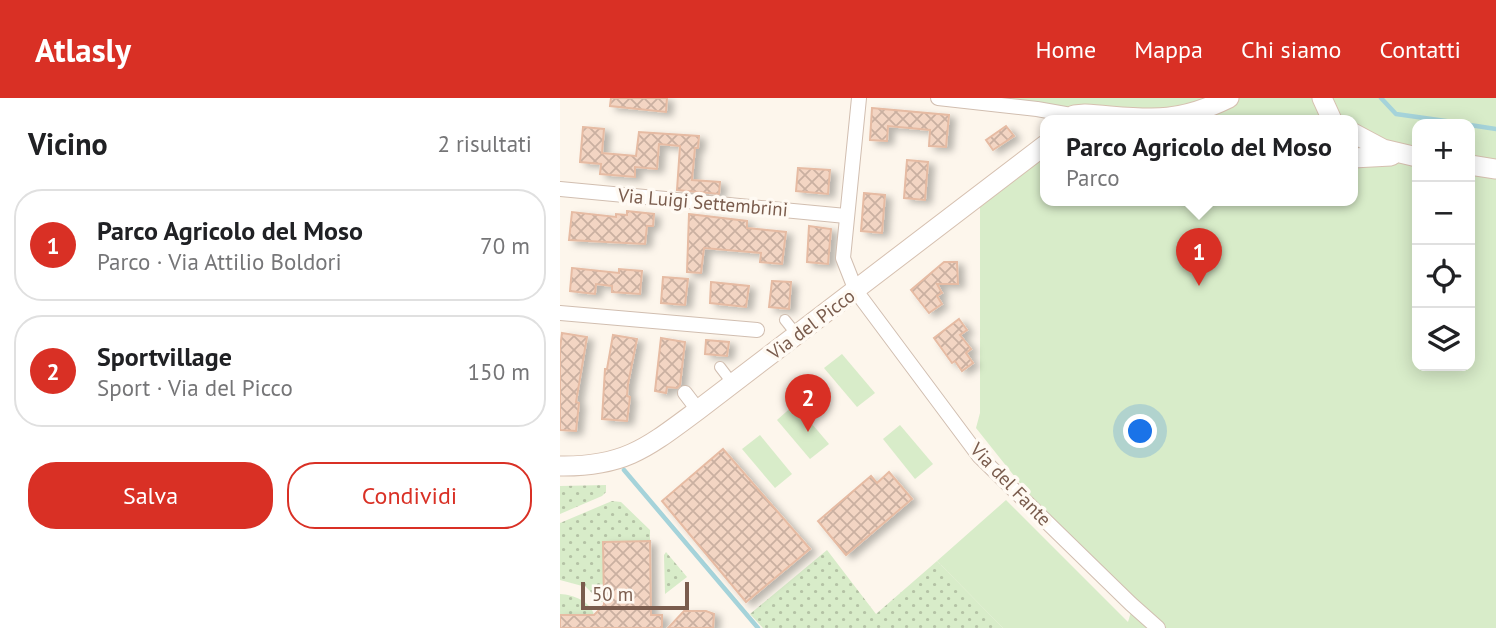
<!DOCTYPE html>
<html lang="it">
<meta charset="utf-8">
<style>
:root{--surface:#fff;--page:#f2f2f2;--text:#202124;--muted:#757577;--line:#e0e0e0;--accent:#d93025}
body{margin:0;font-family:"PT Sans",sans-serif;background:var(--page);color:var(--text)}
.controls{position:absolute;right:21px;top:21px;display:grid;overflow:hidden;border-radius:14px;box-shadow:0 4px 18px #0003}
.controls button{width:63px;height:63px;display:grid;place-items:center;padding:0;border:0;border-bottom:2px solid var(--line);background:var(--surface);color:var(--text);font:35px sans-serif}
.scale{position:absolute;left:21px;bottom:18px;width:108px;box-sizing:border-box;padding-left:7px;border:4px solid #7a5c4d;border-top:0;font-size:19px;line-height:24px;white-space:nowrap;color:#7a5c4d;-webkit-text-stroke:5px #fffaf3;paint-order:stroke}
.you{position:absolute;left:581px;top:334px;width:24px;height:24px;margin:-18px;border:5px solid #fff;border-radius:50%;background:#1a73e8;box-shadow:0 0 0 10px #1a73e833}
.badge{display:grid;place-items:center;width:46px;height:46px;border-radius:50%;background:var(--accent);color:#fff;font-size:23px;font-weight:700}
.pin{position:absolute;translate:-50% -58px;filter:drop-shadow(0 2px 4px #0008)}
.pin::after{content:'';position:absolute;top:37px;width:24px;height:21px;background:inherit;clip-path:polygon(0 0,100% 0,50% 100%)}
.popup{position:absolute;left:480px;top:17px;width:318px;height:91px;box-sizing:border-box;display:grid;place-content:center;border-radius:14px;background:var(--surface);filter:drop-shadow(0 2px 5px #0005);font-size:23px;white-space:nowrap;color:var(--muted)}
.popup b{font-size:26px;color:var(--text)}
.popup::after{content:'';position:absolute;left:50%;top:100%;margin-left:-14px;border:14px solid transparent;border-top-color:var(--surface)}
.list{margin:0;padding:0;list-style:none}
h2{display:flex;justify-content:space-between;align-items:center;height:91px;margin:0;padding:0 28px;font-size:30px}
h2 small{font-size:23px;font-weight:400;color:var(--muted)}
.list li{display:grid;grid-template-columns:46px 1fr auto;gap:21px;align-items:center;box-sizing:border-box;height:112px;margin:0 14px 14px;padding:0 14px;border:2px solid var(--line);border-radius:28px}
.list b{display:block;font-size:26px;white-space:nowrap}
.list p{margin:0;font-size:23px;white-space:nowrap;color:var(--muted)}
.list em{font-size:23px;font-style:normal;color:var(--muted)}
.actions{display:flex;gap:14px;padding:21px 28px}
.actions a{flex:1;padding:16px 0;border:2px solid var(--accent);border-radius:28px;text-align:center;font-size:24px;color:var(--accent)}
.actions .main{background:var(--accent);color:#fff}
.icon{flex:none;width:38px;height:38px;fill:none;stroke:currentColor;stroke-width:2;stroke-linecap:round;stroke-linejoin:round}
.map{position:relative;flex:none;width:936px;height:530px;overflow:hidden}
header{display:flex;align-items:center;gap:42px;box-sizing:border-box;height:98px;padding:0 35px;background:var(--accent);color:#fff}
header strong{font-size:33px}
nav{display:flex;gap:38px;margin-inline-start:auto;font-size:24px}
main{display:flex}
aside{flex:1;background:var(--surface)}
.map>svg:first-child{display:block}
.grass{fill:url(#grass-dots)}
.park{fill:#d8ecc9;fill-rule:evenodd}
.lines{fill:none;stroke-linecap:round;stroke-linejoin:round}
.stream{stroke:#a5d3da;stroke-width:4.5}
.building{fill:url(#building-cross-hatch);stroke:#e6bba3;stroke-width:2;filter:url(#shadow)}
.pedestrian-casing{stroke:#d1beb0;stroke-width:12}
.minor-casing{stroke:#d1beb0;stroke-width:16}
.secondary-casing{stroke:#d6c0b0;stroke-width:21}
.pedestrian{stroke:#fff;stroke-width:10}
.minor{stroke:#fff;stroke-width:14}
.secondary{stroke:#fff;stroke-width:19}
.labels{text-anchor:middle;stroke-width:7;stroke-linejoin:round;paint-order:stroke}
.street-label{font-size:19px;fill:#7a5c4d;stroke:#fffaf3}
</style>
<header>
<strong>Atlasly</strong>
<nav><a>Home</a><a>Mappa</a><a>Chi siamo</a><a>Contatti</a></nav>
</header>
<main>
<aside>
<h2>Vicino<small>2 risultati</small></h2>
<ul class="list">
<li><span class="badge">1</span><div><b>Parco Agricolo del Moso</b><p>Parco · Via Attilio Boldori</p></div><em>70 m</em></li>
<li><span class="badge">2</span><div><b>Sportvillage</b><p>Sport · Via del Picco</p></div><em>150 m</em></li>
</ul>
<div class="actions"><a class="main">Salva</a><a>Condividi</a></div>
</aside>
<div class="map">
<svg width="936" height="530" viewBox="0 0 936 530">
<defs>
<pattern id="grass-dots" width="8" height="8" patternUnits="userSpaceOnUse" patternTransform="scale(1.75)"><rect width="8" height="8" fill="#d8ecc9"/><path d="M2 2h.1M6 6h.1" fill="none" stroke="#b4c2a5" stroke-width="1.8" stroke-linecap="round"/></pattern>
<pattern id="building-cross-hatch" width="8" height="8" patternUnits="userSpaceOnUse" patternTransform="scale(1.75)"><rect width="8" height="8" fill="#f3d5c3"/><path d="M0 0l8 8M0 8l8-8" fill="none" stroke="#cab0a1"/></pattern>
<filter id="shadow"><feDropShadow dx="6" dy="3.5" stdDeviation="3.5" flood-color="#0004"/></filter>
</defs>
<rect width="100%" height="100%" fill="#fdf6ec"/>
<g class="grass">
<path d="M46 387V394L42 398 0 416V388Z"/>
<path d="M52 403 61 404 90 432V443L43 444 44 503 41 504 26 489 0 482V425Z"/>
<path d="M267 452 316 516 377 463 443 530H203L190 516Z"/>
<path d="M106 454 127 479 105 496 104 457Z"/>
<path d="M0 496C14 497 30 503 34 517H0Z"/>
</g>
<g class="park">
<path d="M447 0H936V530H443L377 463 446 402 568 524 574 504 494 428 416 330 420 315V108L485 58V102H793V22H532L541 14ZM857 26H910V268H857Z"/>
<path d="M282 256 315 295 297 309 264 270Z"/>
<path d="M235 306 269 346 250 361 217 322Z"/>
<path d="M340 327 373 366 355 381 323 341Z"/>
<path d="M200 337 232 376 215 390 182 351Z"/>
</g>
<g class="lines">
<g class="stream">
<path d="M821 0 836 16 907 26"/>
<path d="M910 27 936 31"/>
<path d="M64 372 198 530"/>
</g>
</g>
<g class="building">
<path d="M51 0H107L106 14 50 8Z"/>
<path d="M312 10 389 17 386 49 369 48 370 32 328 28 327 43 310 42Z"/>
<path d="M446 28 454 38 433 52 426 42Z"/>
<path d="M23 29 44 31 42 55 76 58 79 34 139 38 138 50H135L132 82 160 84 159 96 117 92 120 48 99 46 97 71 75 69V79L40 76 41 66 20 64Z"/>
<path d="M347 62 368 64 365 102 344 100Z"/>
<path d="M238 70 270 72 268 96 236 93Z"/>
<path d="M304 95 325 97 322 135 301 133Z"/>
<path d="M67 113 94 116 93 128H87L85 146 9 142 12 114 56 119V116L67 117Z"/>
<path d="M129 116 187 123V130L226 134 222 166 200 164 201 155 144 150 141 175 127 174Z"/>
<path d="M249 128 271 131 268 166 247 164Z"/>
<path d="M384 164H397L398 186H377L382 195 377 198 382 206 369 215 351 192Z"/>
<path d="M12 170 59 175V171L82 173 80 196 52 194V188L36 186 35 196 10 193Z"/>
<path d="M103 179 128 181 125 207 101 205Z"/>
<path d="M212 183 231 184 229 211 209 209Z"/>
<path d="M151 184 189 188 186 209 150 205Z"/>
<path d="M399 221 407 232 400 237 411 251 406 255 413 265 402 273 395 263 392 265 374 240Z"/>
<path d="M2 235 27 239 16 304 19 305 16 333 0 332V251Z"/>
<path d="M53 237 77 241 68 286 67 298 70 299 67 323 42 321 45 271H47Z"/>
<path d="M101 240 125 244 120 287 117 290 107 289 106 295 95 293Z"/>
<path d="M146 242 169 244 167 258 145 256Z"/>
<path d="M163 351 250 451 186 504 102 403Z"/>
<path d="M329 374 352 401 286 457 258 423 311 378 317 385Z"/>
<path d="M90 443 91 517H102V530H0V517H34L44 507 43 444Z"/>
<path d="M124 513H146L154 516 153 530H108Z"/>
</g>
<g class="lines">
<defs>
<g id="pedestrian">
<path d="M225 222 237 237"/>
<path d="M160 269 173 286"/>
</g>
<g id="minor">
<path d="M299 0 283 160 296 193 419 358 571 506 598 530"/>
<path d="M378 0 477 11 511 17"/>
<path d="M0 91 286 118"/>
<path d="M0 215 197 232"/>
<path d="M125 295 138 312"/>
</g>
<g id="secondary">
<path d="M762 0 772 22"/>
<path d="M514 17 525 16C585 20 612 28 669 0"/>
<path d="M793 35 823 51 857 59"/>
<path d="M793 60 831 58"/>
<path d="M910 67 936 71"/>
<path d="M0 368C65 369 88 349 138 312L485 47"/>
</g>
</defs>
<use href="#pedestrian" class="pedestrian-casing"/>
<use href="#minor" class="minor-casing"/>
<use href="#secondary" class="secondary-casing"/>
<use href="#pedestrian" class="pedestrian"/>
<use href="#minor" class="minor"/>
<use href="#secondary" class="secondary"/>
</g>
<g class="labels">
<g class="street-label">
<text transform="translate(143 104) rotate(5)" y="7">Via Luigi Settembrini</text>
<text transform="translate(251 226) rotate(-37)" y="7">Via del Picco</text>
<text transform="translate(451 386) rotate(46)" y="7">Via del Fante</text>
</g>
</g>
</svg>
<div class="controls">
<button>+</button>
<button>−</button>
<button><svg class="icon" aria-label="locate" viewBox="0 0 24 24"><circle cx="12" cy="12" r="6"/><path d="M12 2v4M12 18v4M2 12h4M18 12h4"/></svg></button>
<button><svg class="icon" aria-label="layers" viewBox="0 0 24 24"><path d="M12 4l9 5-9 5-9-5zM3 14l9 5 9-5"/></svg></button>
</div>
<div class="scale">50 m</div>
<div class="you"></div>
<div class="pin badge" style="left:639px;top:188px">1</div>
<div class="popup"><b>Parco Agricolo del Moso</b>Parco</div>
<div class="pin badge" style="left:248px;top:334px">2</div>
</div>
</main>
